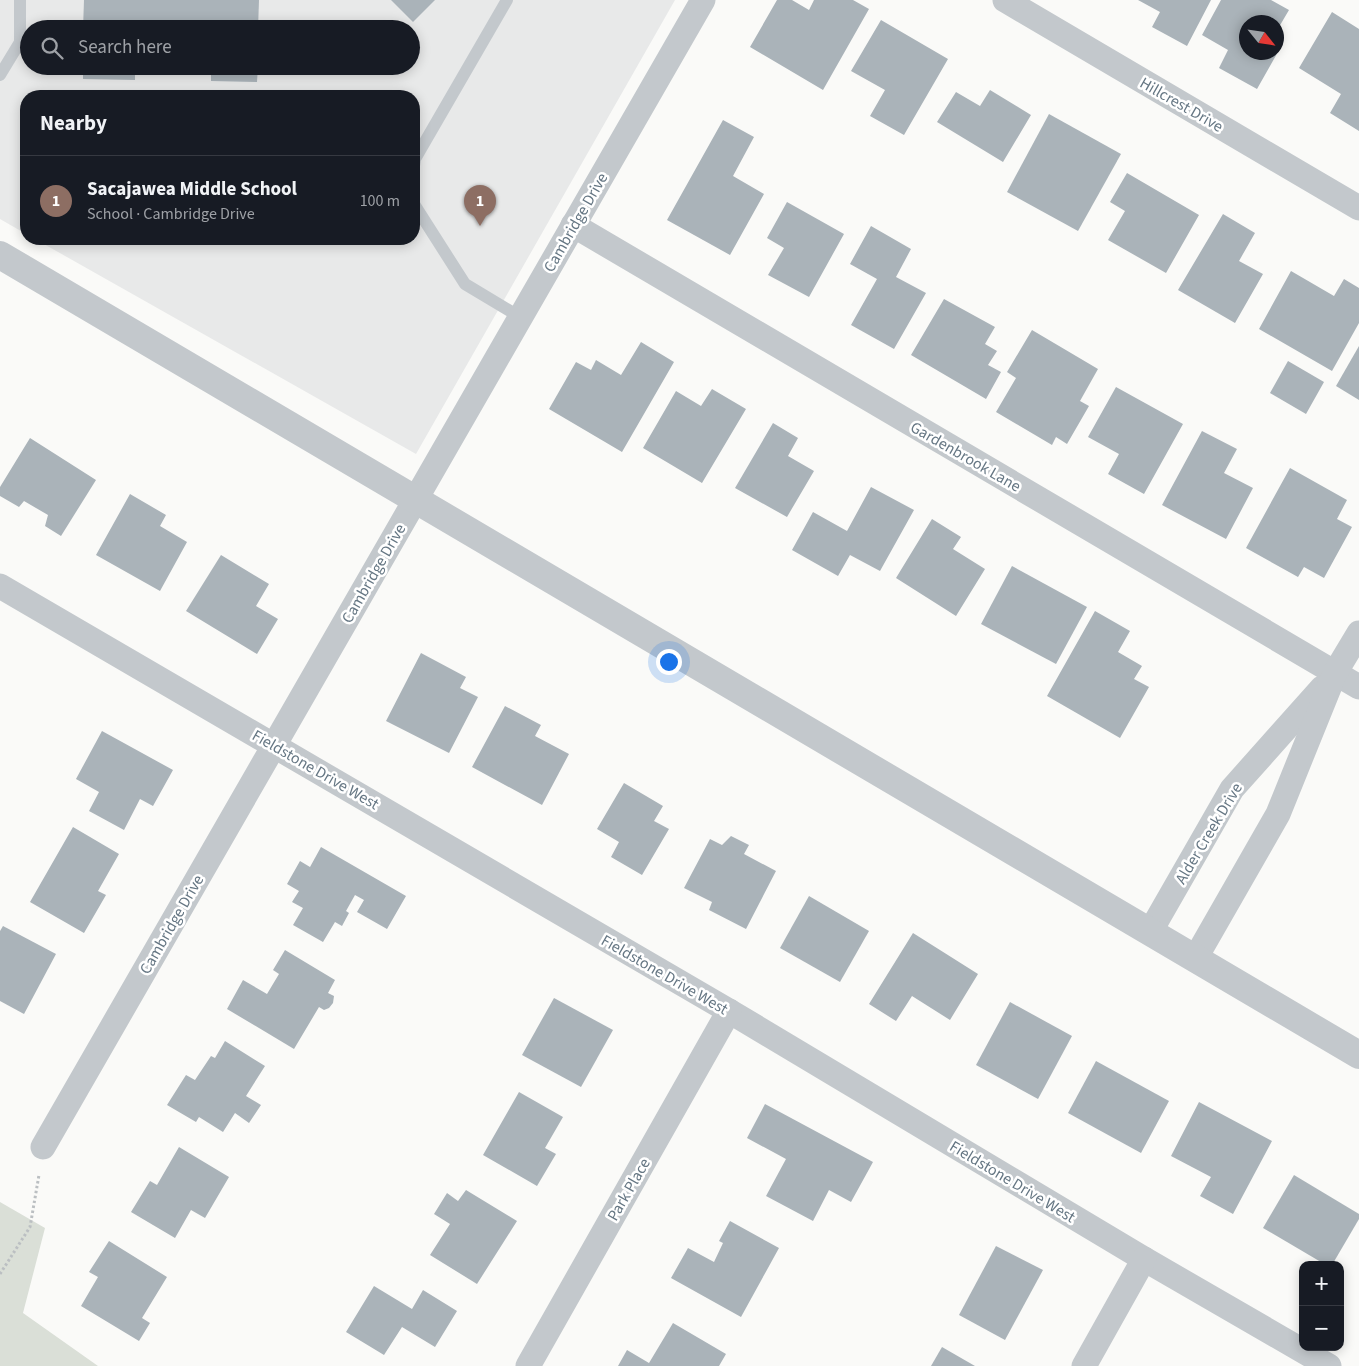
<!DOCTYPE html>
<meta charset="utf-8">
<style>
:root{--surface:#171b24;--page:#20242c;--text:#f1f3f6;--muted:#9ea1a6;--line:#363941;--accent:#e4572e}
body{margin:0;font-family:"Source Sans 3",sans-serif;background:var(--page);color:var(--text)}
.controls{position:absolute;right:15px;bottom:15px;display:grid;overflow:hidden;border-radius:10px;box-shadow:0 2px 12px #0003}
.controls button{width:45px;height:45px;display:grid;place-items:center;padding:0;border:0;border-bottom:1px solid var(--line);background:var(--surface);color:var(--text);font:25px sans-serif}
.compass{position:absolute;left:1239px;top:15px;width:45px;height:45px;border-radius:50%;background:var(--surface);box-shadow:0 2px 12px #0003;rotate:120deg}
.you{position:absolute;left:668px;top:661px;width:18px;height:18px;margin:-12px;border:4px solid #fff;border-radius:50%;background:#1a73e8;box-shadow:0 0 0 8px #1a73e833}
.badge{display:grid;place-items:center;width:32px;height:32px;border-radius:50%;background:var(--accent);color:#fff;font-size:16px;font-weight:700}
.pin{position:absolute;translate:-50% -41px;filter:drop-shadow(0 1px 2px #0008)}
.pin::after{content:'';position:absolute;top:26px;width:18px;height:15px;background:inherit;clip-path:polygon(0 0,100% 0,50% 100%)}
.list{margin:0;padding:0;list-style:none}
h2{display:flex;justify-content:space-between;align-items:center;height:65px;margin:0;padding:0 20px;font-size:21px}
h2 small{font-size:16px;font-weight:400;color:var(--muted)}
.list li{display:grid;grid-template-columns:32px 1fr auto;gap:15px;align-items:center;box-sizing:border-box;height:90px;padding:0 20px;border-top:1px solid var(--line)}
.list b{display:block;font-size:19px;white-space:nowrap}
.list p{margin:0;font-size:16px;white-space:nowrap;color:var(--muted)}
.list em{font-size:16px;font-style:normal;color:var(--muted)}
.icon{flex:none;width:28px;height:28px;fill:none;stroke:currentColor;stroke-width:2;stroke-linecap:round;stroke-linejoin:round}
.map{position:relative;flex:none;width:1359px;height:1366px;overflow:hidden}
.search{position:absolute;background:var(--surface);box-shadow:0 2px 12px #0003;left:20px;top:20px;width:400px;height:55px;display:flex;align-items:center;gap:12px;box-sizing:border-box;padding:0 18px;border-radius:28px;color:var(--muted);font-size:19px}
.panel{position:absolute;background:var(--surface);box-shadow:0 2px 12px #0003;left:20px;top:90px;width:400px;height:155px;border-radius:20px}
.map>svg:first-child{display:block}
.built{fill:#e8e9e9;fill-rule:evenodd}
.green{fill:#dadfd7}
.building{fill:#aab3b9}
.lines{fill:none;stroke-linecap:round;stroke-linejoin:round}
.path{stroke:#bbbfc2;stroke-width:3;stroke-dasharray:2.5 2.5;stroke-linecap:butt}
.service{stroke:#c3c8cc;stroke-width:12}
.minor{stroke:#c3c8cc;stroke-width:25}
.tertiary{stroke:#c3c8cc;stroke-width:28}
.labels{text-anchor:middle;stroke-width:5;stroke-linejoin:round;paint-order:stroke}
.street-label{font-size:16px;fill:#657683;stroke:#fff}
</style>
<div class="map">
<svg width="1359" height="1366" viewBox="0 0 1359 1366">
<rect width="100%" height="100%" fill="#fafaf8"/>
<path class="built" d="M0 0H675L416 454 35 239H414V96H26V234L0 219ZM29 29H411V66H29Z"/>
<path class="green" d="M0 1202 45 1228 23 1313 98 1366H0Z"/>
<g class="building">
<path d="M84 0H259L258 29H83Z"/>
<path d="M391 0H435L413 22Z"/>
<path d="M777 0H792L809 10 814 0H853L869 9 823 90 750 47Z"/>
<path d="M1138 0H1211L1187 46 1152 27 1160 12Z"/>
<path d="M1221 0H1271L1289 10 1276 32V22H1246V52H1276V40L1283 43 1257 89 1219 68 1228 50 1202 35Z"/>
<path d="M1332 12 1359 29V131L1330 113 1341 94 1299 68Z"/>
<path d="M881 20 948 59 904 135 870 116 885 90 851 71Z"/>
<path d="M83 66H258L257 82 211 81V70L135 69V80L83 79Z"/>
<path d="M990 90 1031 115 1003 162 937 122 956 92 980 106Z"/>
<path d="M1049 114 1121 154 1078 231 1007 192Z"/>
<path d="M723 120 754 137 733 176 764 194 730 255 667 220Z"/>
<path d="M1127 173 1199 215 1166 273 1108 240 1125 211 1110 202Z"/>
<path d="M787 202 844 234 809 297 768 275 784 248 767 238Z"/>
<path d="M1223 214 1255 233 1239 261 1263 274 1235 323 1178 290Z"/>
<path d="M871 226 911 249 896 277 926 293 894 349 851 325 877 279 850 264Z"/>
<path d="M1291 271 1334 296 1344 279 1359 288V323L1332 371 1259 329Z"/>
<path d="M944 299 995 327 985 344 997 351 988 365 1001 372 986 399 911 355Z"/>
<path d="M1032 330 1098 369 1080 401 1089 406 1067 444 1056 437 1052 445 996 412 1016 378 1007 372Z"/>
<path d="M641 342 674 362 622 452 549 409 576 362 591 370 596 360 621 375Z"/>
<path d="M1359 346V400L1336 386Z"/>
<path d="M1288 361 1324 382 1306 414 1270 393Z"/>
<path d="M1116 387 1183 424 1144 494 1108 474 1119 454 1088 437Z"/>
<path d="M712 389 746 409 702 483 643 448 676 391 701 406Z"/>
<path d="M773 423 798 438 788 456 814 471 787 517 735 488Z"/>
<path d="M1202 431 1237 449 1224 473 1253 488 1226 539 1162 505Z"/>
<path d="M30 438 96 480 61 536 45 526 48 515 24 501 19 507 0 496V487Z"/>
<path d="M1290 468 1347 500 1337 519 1352 527 1324 578 1304 567 1298 577 1246 548Z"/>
<path d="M871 487 914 510 880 571 850 555 838 576 792 550 813 512 847 531Z"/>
<path d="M130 494 166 515 160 526 187 542 160 591 96 555Z"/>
<path d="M932 519 961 537 953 549 985 569 956 616 896 578Z"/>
<path d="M221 555 269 584 256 606 278 619 257 654 186 611Z"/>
<path d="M1012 566 1087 607 1056 664 981 624Z"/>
<path d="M1095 611 1130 631 1118 652 1142 666 1134 679 1149 687 1120 738 1047 696Z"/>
<path d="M421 653 466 677 460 688 478 697 449 753 386 721Z"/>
<path d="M505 706 541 725 535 736 569 754 542 805 472 767Z"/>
<path d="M102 731 173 770 153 806 140 799 124 830 89 811 99 792 76 779Z"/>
<path d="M624 783 663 806 654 821 669 829 642 875 611 857 619 842 597 829Z"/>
<path d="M73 827 119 854 98 891 106 895 84 933 30 902Z"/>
<path d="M731 836 749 845 744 854 776 871 746 929 709 910 712 902 684 888 710 839 722 845Z"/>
<path d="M321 847 406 896 387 929 357 912 364 900 355 895 346 911 349 913 342 926 335 922 323 942 293 925 303 908 292 902 299 891 287 884 300 861 310 867Z"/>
<path d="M809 896 869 931 840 982 780 948Z"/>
<path d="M3 926 56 954 24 1014 0 1001V931Z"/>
<path d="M913 933 978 974 950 1020 912 996 896 1021 869 1004Z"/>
<path d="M285 950 335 980 328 993 334 996 333 1003 329 1008 324 1010 319 1007 294 1049 227 1009 243 980 267 994 279 974 273 970Z"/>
<path d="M554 998 613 1030 581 1087 522 1055Z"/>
<path d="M1010 1002 1072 1036 1038 1099 976 1065Z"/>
<path d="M225 1041 265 1066 246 1096 261 1105 249 1123 235 1113 223 1132 199 1117 196 1122 167 1105 186 1075 195 1080 211 1056 215 1058Z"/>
<path d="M1096 1061 1169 1101 1141 1153 1068 1113Z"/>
<path d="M519 1092 563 1117 545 1148 556 1154 537 1186 483 1155Z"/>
<path d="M1199 1102 1272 1141 1233 1214 1200 1196 1211 1177 1171 1156Z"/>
<path d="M765 1104 873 1162 851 1202 829 1190 813 1221 766 1196 786 1159 747 1138Z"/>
<path d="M179 1147 229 1177 205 1218 191 1210 175 1238 131 1212 150 1181 157 1185Z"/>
<path d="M1294 1175 1359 1214V1219L1332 1265H1326L1263 1228Z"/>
<path d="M466 1190 517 1221 477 1284 430 1255 450 1224 434 1214 447 1193 458 1201Z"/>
<path d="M730 1221 779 1248 741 1317 671 1278 688 1248 714 1262 723 1243 719 1241Z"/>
<path d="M109 1241 167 1277 142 1318 150 1323 139 1341 81 1306 98 1277 89 1272Z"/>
<path d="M996 1246 1043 1270 1005 1340 959 1315Z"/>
<path d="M374 1286 412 1309 423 1290 457 1311 435 1347 402 1327 384 1355 346 1332Z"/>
<path d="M673 1323 726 1354 719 1366H618L627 1350 649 1363Z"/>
<path d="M942 1347 975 1366H931Z"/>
</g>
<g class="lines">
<path class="path" d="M0 1274 30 1227 39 1175"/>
<g class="service">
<path d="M0 75 20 42V0"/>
<path d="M414 166 415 159 507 0"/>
<path d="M414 204 465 284 520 317"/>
</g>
<g class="minor">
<path d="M1005 0 1359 208"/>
<path d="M573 225 1359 687"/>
<path d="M0 586 729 1011 1144 1259 1329 1366"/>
<path d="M1150 932 1232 789 1322 688"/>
<path d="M1195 959 1278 814 1335 673 1359 633"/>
<path d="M43 1147 703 0"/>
<path d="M528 1366 729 1011"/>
<path d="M1084 1366 1144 1259"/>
</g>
<path class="tertiary" d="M0 255 1359 1055"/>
</g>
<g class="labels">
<g class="street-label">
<text transform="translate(1182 104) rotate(30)" y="6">Hillcrest Drive</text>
<text transform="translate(575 222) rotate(-60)" y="6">Cambridge Drive</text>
<text transform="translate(966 456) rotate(30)" y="6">Gardenbrook Lane</text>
<text transform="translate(373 573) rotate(-60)" y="6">Cambridge Drive</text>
<text transform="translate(316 769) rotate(30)" y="6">Fieldstone Drive West</text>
<text transform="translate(1208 833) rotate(-59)" y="6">Alder Creek Drive</text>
<text transform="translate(171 924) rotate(-60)" y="6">Cambridge Drive</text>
<text transform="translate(665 974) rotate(30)" y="6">Fieldstone Drive West</text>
<text transform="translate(1013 1181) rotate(31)" y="6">Fieldstone Drive West</text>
<text transform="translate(628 1189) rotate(-60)" y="6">Park Place</text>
</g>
</g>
</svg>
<div class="controls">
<button>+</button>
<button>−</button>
</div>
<svg class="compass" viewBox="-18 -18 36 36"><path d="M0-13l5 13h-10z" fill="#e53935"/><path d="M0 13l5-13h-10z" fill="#9ea1a6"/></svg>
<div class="you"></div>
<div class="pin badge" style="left:480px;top:226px;background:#8d6e63">1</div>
<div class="search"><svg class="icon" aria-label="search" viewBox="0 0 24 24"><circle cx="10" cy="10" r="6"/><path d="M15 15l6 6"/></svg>Search here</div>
<section class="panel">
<h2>Nearby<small></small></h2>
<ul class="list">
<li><span class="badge" style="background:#8d6e63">1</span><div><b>Sacajawea Middle School</b><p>School · Cambridge Drive</p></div><em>100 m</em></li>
</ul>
</section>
</div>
